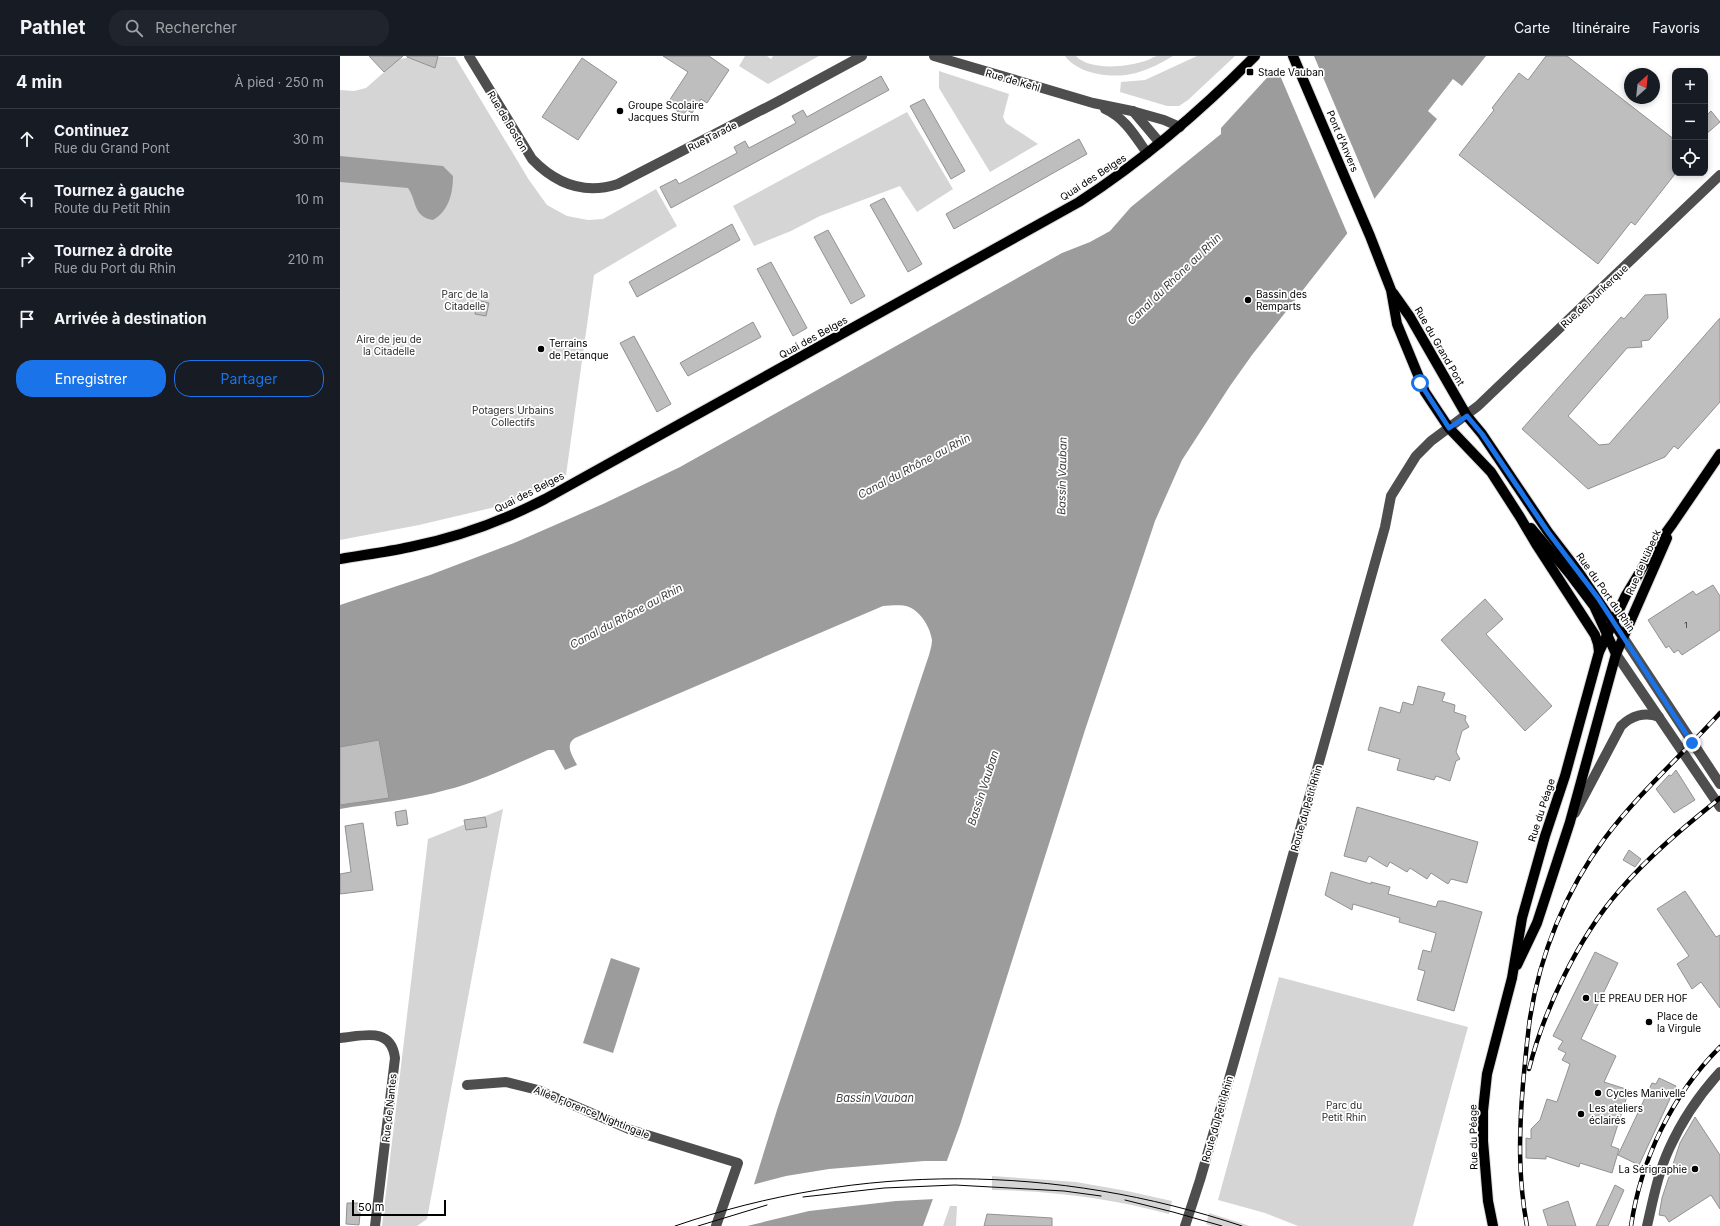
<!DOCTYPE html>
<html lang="fr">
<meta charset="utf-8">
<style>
:root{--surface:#171b24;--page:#20242c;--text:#f1f3f6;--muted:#9ea1a6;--line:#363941;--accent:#1a73e8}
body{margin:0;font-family:Inter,sans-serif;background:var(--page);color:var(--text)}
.controls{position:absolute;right:12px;top:12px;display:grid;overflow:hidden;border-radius:8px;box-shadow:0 2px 6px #0003}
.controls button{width:36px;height:36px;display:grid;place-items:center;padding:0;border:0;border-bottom:1px solid var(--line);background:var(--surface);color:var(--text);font:20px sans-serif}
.compass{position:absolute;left:1284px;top:12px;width:36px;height:36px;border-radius:50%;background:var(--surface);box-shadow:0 2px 6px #0003;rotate:27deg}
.scale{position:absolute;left:12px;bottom:10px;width:94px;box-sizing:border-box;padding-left:4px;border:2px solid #000;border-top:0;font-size:11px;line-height:14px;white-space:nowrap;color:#000;-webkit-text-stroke:3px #fff;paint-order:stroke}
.stop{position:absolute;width:12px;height:12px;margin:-9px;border:3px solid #1a73e8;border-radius:50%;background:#fff}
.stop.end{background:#1a73e8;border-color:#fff;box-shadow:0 1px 4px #0008}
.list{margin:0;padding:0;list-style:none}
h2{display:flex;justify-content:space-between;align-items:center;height:52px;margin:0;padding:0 16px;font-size:17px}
h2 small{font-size:13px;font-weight:400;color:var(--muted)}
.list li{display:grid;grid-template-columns:26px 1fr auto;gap:12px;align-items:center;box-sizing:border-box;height:60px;padding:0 16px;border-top:1px solid var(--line)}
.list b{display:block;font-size:15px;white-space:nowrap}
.list p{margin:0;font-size:13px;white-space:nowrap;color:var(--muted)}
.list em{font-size:13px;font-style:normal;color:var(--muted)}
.actions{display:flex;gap:8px;padding:12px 16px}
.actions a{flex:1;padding:9px 0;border:1px solid var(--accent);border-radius:16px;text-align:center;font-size:14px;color:var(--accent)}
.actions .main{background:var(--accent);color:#fff}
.icon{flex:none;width:22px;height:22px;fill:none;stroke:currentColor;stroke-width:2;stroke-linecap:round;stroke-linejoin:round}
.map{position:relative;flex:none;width:1380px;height:1170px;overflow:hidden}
header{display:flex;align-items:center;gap:24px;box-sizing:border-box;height:56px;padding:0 20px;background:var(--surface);border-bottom:1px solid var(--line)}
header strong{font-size:19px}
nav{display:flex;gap:22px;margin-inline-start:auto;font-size:14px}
.search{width:280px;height:36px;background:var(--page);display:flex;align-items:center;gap:10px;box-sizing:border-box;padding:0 14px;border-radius:16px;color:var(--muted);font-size:15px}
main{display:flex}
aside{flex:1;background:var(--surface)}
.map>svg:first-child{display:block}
.green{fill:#d5d5d5}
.water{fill:#9c9c9c}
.pier{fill:#fff}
.building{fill:#bebebe;stroke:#929292}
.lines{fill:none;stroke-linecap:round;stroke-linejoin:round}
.major-casing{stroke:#dbdbdb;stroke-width:12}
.minor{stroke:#4e4e4e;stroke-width:10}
.major{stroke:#000;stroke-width:10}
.tram{stroke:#000;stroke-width:1}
.rail-casing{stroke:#000;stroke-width:4.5}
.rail{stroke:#fff;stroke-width:3;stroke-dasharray:9;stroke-linecap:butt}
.route{stroke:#1a73e8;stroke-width:5}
.poi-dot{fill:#000;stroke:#fff;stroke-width:1.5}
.labels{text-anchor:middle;stroke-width:3.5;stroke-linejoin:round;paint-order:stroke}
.number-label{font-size:8px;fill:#303030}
.poi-label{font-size:10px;fill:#000;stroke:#fff;text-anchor:start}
.street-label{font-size:10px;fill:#000;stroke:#fff}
.park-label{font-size:10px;fill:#2c2c2c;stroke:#fff}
.water-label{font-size:11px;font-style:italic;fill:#3d3d3d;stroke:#fff}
</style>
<header>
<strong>Pathlet</strong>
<div class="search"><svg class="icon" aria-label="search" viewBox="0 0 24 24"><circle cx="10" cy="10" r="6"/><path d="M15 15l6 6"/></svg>Rechercher</div>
<nav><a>Carte</a><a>Itinéraire</a><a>Favoris</a></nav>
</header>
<main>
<aside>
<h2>4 min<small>À pied · 250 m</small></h2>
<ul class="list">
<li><svg class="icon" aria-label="ahead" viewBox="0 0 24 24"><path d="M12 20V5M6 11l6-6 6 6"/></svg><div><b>Continuez</b><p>Rue du Grand Pont</p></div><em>30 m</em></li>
<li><svg class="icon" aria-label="left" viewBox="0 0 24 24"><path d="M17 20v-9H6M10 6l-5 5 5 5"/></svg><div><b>Tournez à gauche</b><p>Route du Petit Rhin</p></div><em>10 m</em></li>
<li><svg class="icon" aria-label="right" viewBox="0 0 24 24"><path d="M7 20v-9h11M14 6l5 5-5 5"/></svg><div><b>Tournez à droite</b><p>Rue du Port du Rhin</p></div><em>210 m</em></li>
<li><svg class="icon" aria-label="arrive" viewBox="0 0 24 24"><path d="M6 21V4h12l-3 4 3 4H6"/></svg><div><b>Arrivée à destination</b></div></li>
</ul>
<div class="actions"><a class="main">Enregistrer</a><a>Partager</a></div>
</aside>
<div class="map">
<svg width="1380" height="1170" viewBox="0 0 1380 1170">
<rect width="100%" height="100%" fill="#fff"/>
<g class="green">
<path d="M81 0 115 1 189 124 207 149 227 160 248 164 263 163 316 133 337 170 254 219 226 419 168 448 79 469 0 484V34L14 35 26 32 59 3Z"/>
<path d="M405 0H427L431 3 433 0H479L428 28 399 10Z"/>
<path d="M725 0H736C750 15 787 11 805 5 809 4 813 1 817 0 821 0 828 0 833 0 822 7 809 13 796 17 774 23 739 19 725 0Z"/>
<path d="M857 0H895L848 44 839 50H827L780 36 781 26 805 24Z"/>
<path d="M599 15 669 38 663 61 666 67 698 88 650 116 599 32Z"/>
<path d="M567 56 613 133 577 156 560 130 480 160 451 175 414 190 393 150Z"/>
<path d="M163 753 87 1163 77 1170H42L88 783Z"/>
<path d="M939 921 1128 971 1073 1170H958L925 1157 878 1144Z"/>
<path d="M652 1120 736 1126 787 1135 832 1145 829 1158C770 1142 712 1135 652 1134Z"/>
<path d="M610 1150H617L616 1170H603Z"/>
<path d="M869 1157 910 1170H872L866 1168Z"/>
</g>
<g class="water">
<path d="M947 0H1146L1122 30 1113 23 1088 55 1097 63 912 299 890 330 842 404 815 465 745 674 620 1069 583 1170H401L437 1054 589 599C590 595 592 589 592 584 590 571 581 556 569 551 560 548 551 550 543 550L235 682C224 689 233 700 237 709L225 714 214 694H208C175 708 141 725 106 734 71 744 35 747 0 753V549L90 519 174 487 263 448 340 411 722 197 750 186 770 175 791 151 881 78V72Z"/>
<path d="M0 100 103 110 113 120C113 137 109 155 93 164 73 161 77 145 68 132L0 126Z"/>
<path d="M271 902 300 912 273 997 243 987Z"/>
</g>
<g class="pier">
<path d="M944 0H974L1035 144 1008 179 936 10Z"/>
<path d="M584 1105H609L595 1143 556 1145 469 1155 407 1170H399L412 1129 446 1120 489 1113Z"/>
</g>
<g class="building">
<path d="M29 0H63L44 16Z"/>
<path d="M67 0H98L95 12 67 1Z"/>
<path d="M323 0H369L389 14 367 47 361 43 352 57 347 54 343 59 327 48 348 16Z"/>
<path d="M1206 0H1227L1335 84V118L1295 169 1291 166 1258 208 1119 99 1154 54 1152 52 1179 17 1188 24Z"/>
<path d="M242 2 277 26 238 84 202 61Z"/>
<path d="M541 20 549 34 331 152 320 131 336 123 339 128 397 97 394 91 405 85 409 92 456 67 452 60 463 54 467 61Z"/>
<path d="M584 43 625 115 611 123 570 50Z"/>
<path d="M1371 55 1380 66 1365 79V61Z"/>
<path d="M739 83 747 98 614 173 606 158Z"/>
<path d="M544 142 582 208 568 216 530 149Z"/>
<path d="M392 168 400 184 297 241 289 226Z"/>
<path d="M488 174 525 240 511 248 474 181Z"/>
<path d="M431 206 467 272 453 280 417 213Z"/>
<path d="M1326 238 1328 262 1309 284 1301 285 1302 291 1287 292 1228 360 1259 389 1269 388 1380 262V346L1338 393 1334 390 1325 401 1248 433 1182 373 1281 261 1284 263 1305 239Z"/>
<path d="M137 244 149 247 146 260 135 258Z"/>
<path d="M413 266 421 281 348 320 340 307Z"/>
<path d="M294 280 331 348 317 356 280 287Z"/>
<path d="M1373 529 1380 540V574L1342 599 1338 594 1334 597 1329 590 1326 592 1308 564 1353 535 1356 539Z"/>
<path d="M1145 543 1163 563 1146 578 1212 650 1185 675 1101 584Z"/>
<path d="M1078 630 1105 637 1102 645 1115 649 1114 656 1126 660 1125 664 1129 671 1122 675 1116 696 1120 703 1116 705 1110 725 1096 720 1094 724 1057 714 1060 703 1028 694 1040 651 1060 657 1063 646 1073 649Z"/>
<path d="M39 684 49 742 0 749V691Z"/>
<path d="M1336 714 1355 744 1334 757 1316 733 1329 719 1331 720Z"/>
<path d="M1017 751 1138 786 1127 827 1111 823 1108 828 1091 817 1087 823 1070 812 1067 816 1050 806 1047 811 1029 800 1026 806 1004 800Z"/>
<path d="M66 754 68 768 57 770 55 756Z"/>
<path d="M145 761 147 771 126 774 124 764Z"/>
<path d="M23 767 33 834 0 838V818L11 816 5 770Z"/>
<path d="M1289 794 1301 803 1295 811 1283 804Z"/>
<path d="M991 816 1031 828V826L1050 831 1048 838 1096 851 1098 845H1103L1142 856 1114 955 1077 944 1085 915 1078 913 1083 894 1091 896 1096 877 1059 866 1060 862 1013 848 1012 854 985 839Z"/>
<path d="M1345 835 1376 881 1380 879V952L1361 926 1352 933 1337 908 1349 900 1317 853Z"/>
<path d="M1255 896 1278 907 1241 983 1276 1000 1264 1026 1289 1034 1271 1090 1279 1093 1272 1117 1240 1107 1239 1111 1206 1100V1103L1186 1102V1082L1191 1083V1073L1200 1064 1207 1043 1217 1046 1230 1008 1222 1004 1226 997 1218 993 1223 985 1213 980Z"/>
<path d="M1319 1022 1336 1030 1299 1109 1278 1099 1312 1027 1316 1028Z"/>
<path d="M1355 1061 1380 1099V1153L1371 1139 1329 1166 1325 1160 1319 1159 1322 1142 1340 1087Z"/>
<path d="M1275 1129 1284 1134 1268 1170H1256Z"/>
<path d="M1228 1145 1236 1170H1208L1203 1154Z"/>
<path d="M7 1147H21L19 1169 6 1168Z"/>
<path d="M647 1158 712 1162V1170H644Z"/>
</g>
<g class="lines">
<defs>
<g id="major">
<path d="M953 0 1030 180 1051 234 1057 268 1085 336 1109 372 1151 416 1180 461 1196 488 1255 579 1258 588 1259 596"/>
<path d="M1053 237 1070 261 1127 360 1142 378 1208 476 1238 515 1283 581"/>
<path d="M1191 472 1229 517 1254 550 1276 598"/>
<path d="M0 503C23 499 47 496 70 491 119 481 161 466 205 443L739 146C805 103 860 56 915 0"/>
<path d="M1177 909 1197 867 1230 766 1276 598 1327 482"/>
<path d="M1153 1170 1148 1145 1143 1085V1055L1147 1018 1172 922 1182 862 1205 780 1225 720 1259 596 1286 539 1312 496 1333 467 1380 398"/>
</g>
</defs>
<use href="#major" class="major-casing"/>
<g class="minor">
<path d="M129 0 192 103C216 128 244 139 278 128L439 45 522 0"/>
<path d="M594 0 753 47 792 55 824 64 840 71"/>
<path d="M765 53C785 62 795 80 807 97"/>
<path d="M793 55 820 87"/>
<path d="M1283 581 1380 728"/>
<path d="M1276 598 1380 751"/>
<path d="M1235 757 1281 670C1291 660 1305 655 1319 661"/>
<path d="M0 982C23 980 51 970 55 1002L35 1170"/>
<path d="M127 1029 166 1026 198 1034 291 1074 398 1107 376 1170"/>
<path d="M845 1170 860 1124 931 877 1045 471 1051 440 1076 400 1091 385 1138 350 1380 119"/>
<path d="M1307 1170C1313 1144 1318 1117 1329 1093 1342 1064 1359 1039 1380 1016"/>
</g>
<use href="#major" class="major"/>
<g class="tram">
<path d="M463 1141 544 1132 615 1129 724 1135 761 1140"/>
<path d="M785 1144 833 1156 882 1170"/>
<path d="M335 1170C521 1106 716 1108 902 1170"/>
<path d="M358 1170 427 1149"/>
</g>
<defs>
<g id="rail">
<path d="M1189 1013C1204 954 1238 882 1279 835 1309 800 1344 771 1380 742"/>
<path d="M1187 1170C1178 1122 1179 1076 1183 1028 1185 1006 1187 984 1190 962 1200 898 1226 834 1265 782 1299 737 1342 699 1380 657"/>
<path d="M1291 1170C1301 1103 1332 1039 1380 991"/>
</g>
</defs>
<use href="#rail" class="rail-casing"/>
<use href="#rail" class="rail"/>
</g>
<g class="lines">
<path class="route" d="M1080 327 1109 372 1127 360 1142 378 1208 476 1258 542 1352 687"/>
</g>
<g class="poi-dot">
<rect x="906" y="12" width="8" height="8" rx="2"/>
<circle cx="280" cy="55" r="4"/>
<circle cx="908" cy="244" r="4"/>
<circle cx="201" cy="293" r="4"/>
<circle cx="1246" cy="942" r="4"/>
<circle cx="1309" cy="966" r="4"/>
<circle cx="1258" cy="1037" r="4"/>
<circle cx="1241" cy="1058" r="4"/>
<circle cx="1355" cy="1113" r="4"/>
</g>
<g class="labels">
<g class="number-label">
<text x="1346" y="572">1</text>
</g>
<g class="poi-label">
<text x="918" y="20">Stade Vauban</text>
<text x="288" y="53">Groupe Scolaire<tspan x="288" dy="12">Jacques Sturm</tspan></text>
<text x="916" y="242">Bassin des<tspan x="916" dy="12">Remparts</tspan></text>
<text x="209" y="291">Terrains<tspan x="209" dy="12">de Petanque</tspan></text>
<text x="1254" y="946">LE PREAU DER HOF</text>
<text x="1317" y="964">Place de<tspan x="1317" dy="12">la Virgule</tspan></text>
<text x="1266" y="1041">Cycles Manivelle</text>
<text x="1249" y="1056">Les ateliers<tspan x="1249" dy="12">éclairés</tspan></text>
<text x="1347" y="1117" text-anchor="end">La Sérigraphie</text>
</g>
<g class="street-label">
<text transform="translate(673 24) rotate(16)" y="4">Rue de Kehl</text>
<text transform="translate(168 65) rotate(59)" y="4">Rue de Boston</text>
<text transform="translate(372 80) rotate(-27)" y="4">Rue Tarade</text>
<text transform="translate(1003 85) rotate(67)" y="4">Pont d'Anvers</text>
<text transform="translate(753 121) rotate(-33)" y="4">Quai des Belges</text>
<text transform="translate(1254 240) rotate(-43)" y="4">Rue de Dunkerque</text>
<text transform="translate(473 281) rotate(-29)" y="4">Quai des Belges</text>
<text transform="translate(1100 290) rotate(60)" y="4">Rue du Grand Pont</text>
<text transform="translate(189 436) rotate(-27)" y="4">Quai des Belges</text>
<text transform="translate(1303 506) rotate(-66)" y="4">Rue de Lübeck</text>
<text transform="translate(1266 536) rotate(55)" y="4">Rue du Port du Rhin</text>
<text transform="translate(966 752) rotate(-74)" y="4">Route du Petit Rhin</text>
<text transform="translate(1201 754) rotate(-72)" y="4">Rue du Péage</text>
<text transform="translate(49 1052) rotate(-84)" y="4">Rue de Nantes</text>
<text transform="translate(252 1056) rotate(22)" y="4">Allée Florence Nightingale</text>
<text transform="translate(877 1063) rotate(-74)" y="4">Route du Petit Rhin</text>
<text transform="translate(1133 1081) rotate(-91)" y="4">Rue du Péage</text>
</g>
<g class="park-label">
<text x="125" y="242">Parc de la<tspan x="125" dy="12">Citadelle</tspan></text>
<text x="49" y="287">Aire de jeu de<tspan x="49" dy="12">la Citadelle</tspan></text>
<text x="173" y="358">Potagers Urbains<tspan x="173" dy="12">Collectifs</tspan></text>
<text x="1004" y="1053">Parc du<tspan x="1004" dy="12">Petit Rhin</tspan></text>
</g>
<g class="water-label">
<text transform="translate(834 223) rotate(-44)" y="4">Canal du Rhône au Rhin</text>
<text transform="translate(574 410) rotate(-28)" y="4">Canal du Rhône au Rhin</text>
<text transform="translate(722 420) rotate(-89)" y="4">Bassin Vauban</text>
<text transform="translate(286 560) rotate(-28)" y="4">Canal du Rhône au Rhin</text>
<text transform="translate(643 732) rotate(-72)" y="4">Bassin Vauban</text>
<text x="535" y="1046">Bassin Vauban</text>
</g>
</g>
</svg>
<div class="controls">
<button>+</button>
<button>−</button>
<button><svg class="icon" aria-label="locate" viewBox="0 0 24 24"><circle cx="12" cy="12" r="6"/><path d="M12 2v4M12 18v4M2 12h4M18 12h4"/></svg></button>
</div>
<svg class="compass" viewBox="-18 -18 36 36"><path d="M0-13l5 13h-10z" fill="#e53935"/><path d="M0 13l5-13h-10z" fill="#9ea1a6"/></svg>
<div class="scale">50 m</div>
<div class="stop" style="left:1080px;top:327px"></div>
<div class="stop end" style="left:1352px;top:687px"></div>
</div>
</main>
